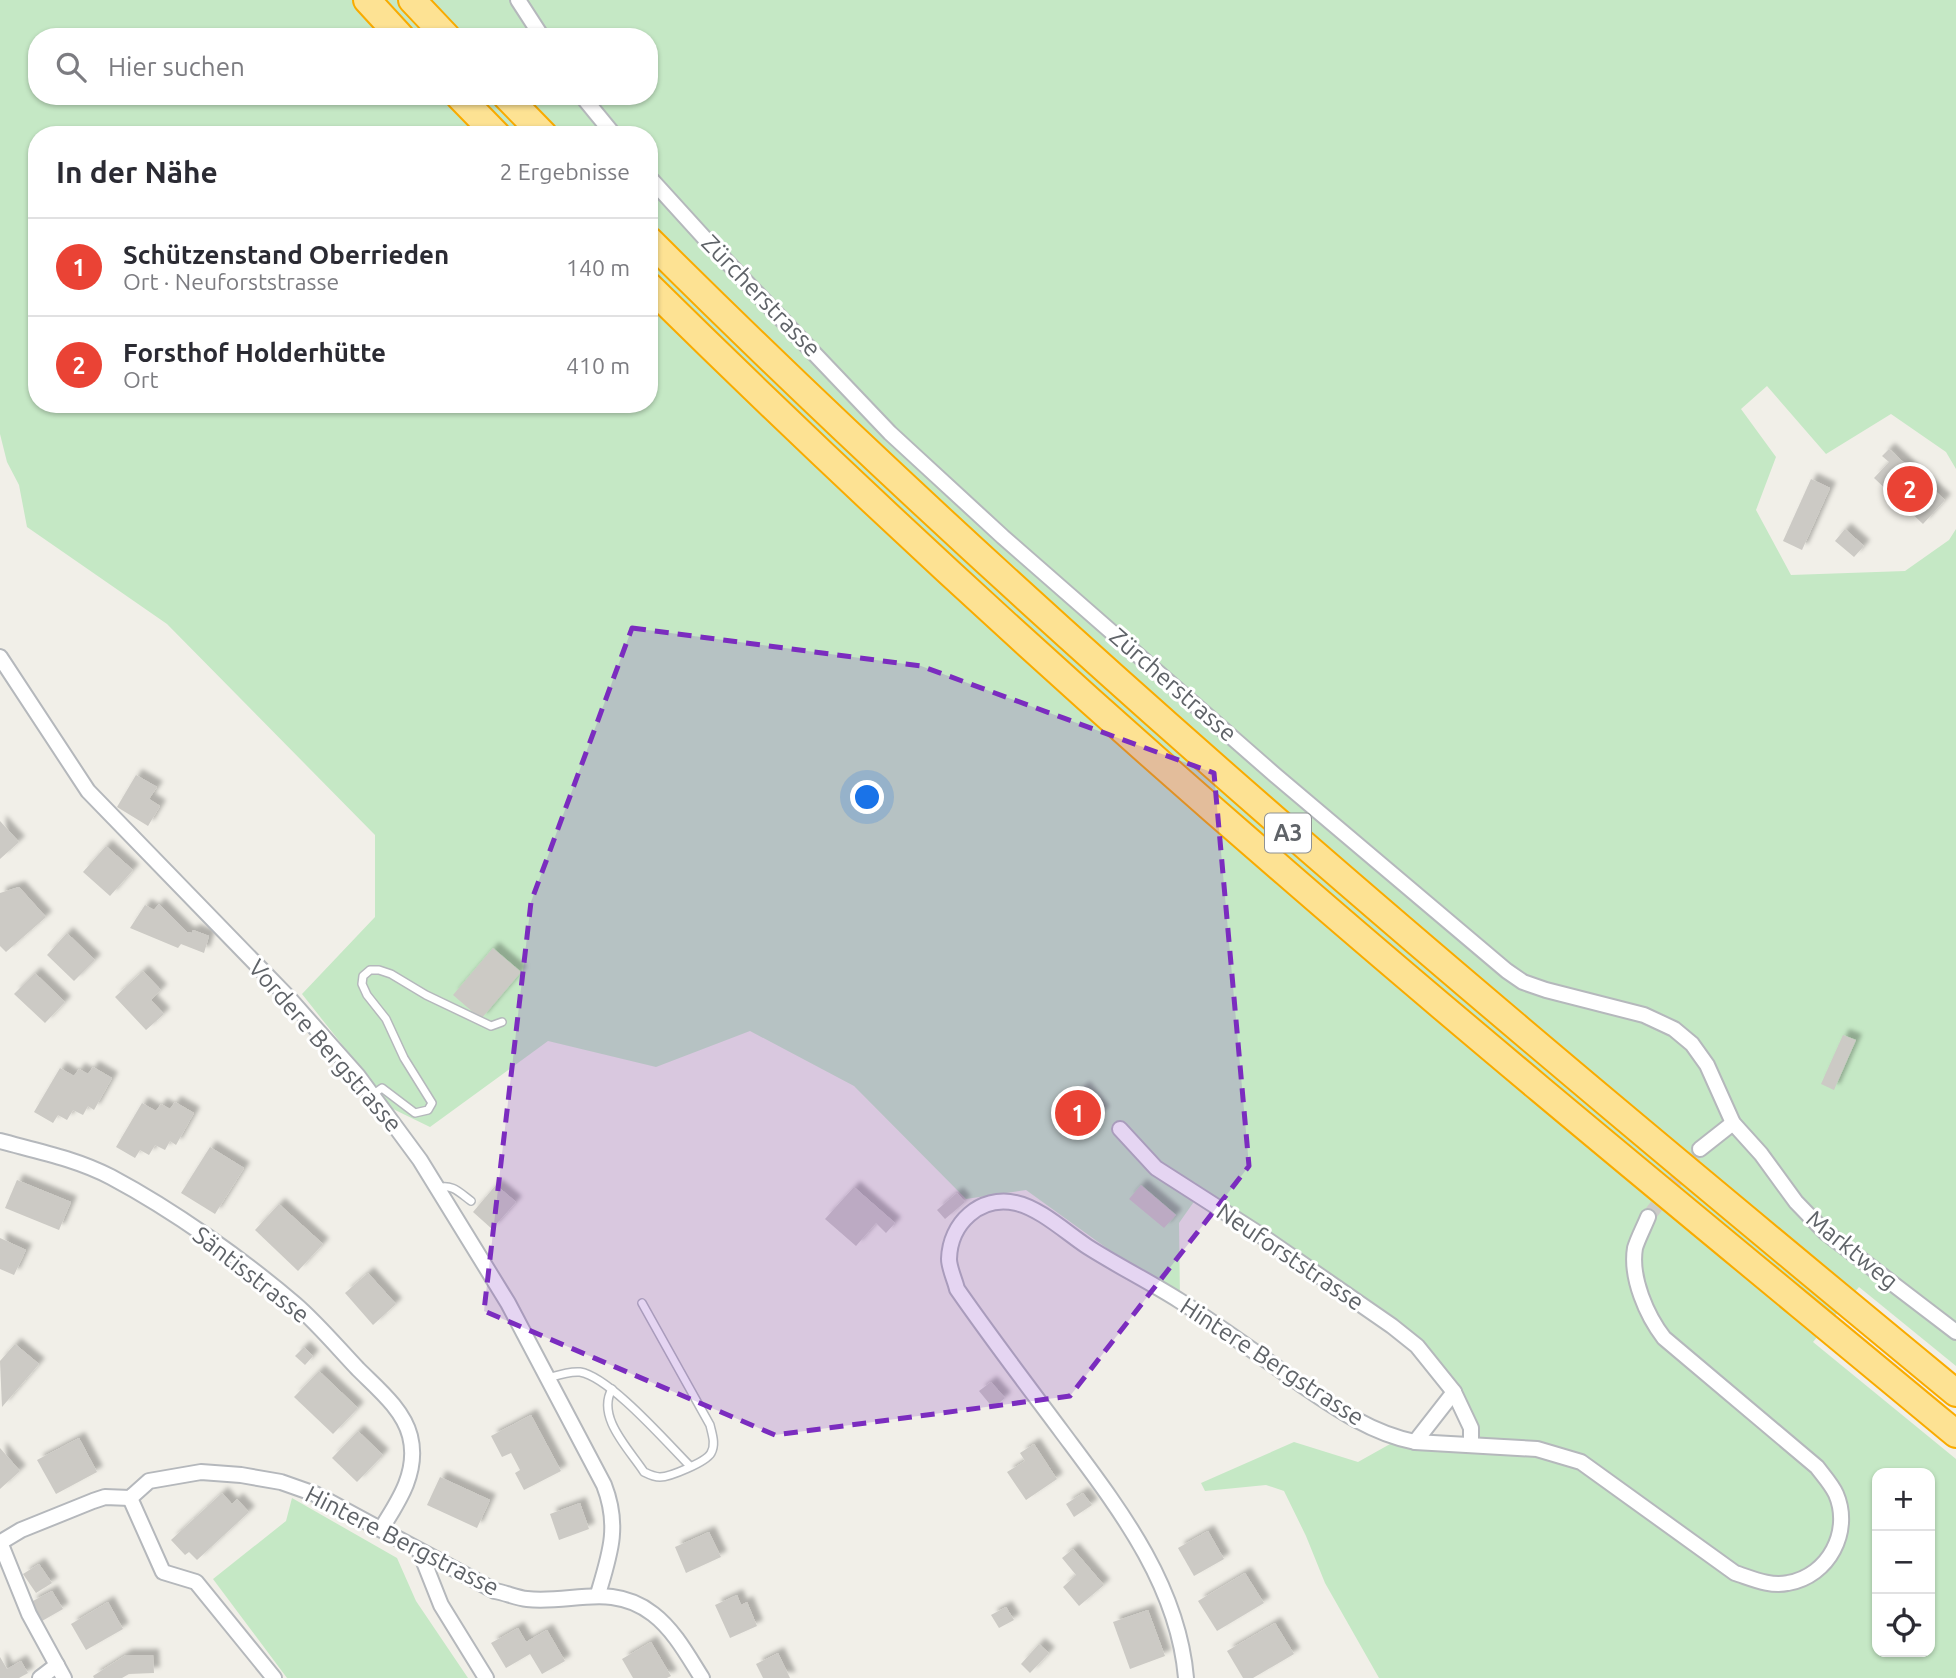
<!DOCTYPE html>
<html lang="de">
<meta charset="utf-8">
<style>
:root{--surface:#fff;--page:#f7f7f7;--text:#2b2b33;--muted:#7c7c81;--line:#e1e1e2;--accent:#ea4335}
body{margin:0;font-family:Ubuntu,sans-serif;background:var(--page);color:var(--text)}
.controls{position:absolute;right:21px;bottom:21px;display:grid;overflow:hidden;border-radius:14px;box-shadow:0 2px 5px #0004}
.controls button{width:63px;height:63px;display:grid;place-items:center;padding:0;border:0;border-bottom:2px solid var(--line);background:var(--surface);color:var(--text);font:35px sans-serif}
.you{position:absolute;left:868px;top:798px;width:24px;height:24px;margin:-18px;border:5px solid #fff;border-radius:50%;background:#1a73e8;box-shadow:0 0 0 10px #1a73e833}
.badge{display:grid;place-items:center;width:46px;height:46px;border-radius:50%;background:var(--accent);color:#fff;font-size:23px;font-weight:700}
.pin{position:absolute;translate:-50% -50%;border:4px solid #fff;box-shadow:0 2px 7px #0006}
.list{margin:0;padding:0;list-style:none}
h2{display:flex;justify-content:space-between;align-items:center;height:91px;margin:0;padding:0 28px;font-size:30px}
h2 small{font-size:23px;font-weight:400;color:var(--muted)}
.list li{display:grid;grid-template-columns:46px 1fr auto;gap:21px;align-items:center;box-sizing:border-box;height:98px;padding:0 28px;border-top:2px solid var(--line)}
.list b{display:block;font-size:26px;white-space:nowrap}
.list p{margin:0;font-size:23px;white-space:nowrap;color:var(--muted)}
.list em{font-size:23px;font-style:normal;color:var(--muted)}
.icon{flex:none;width:38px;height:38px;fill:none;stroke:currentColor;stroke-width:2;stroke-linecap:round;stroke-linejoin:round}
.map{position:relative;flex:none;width:1956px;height:1678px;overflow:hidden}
.search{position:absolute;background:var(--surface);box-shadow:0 2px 5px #0004;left:28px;top:28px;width:630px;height:77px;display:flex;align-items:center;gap:18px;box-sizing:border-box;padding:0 24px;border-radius:28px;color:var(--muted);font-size:26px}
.panel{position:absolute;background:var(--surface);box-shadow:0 2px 5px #0004;left:28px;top:126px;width:630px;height:287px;border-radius:28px}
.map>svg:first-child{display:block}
.green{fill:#c5e8c5;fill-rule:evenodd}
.building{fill:#cccac5;filter:url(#shadow)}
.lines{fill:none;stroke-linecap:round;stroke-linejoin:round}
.minor-tunnel{stroke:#ccccc8;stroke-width:14;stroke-dasharray:14 7;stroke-linecap:butt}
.service-casing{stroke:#b5b8bc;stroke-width:10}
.minor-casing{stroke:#b5b8bc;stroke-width:18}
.motorway-casing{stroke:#f9ab00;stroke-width:30}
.service{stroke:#fff;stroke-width:7}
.minor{stroke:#fff;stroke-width:14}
.motorway{stroke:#fde293;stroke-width:26}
.marked{fill:#7b2cbf;fill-opacity:0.2;stroke:#7b2cbf;stroke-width:5;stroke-dasharray:14 9;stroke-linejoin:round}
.labels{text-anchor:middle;stroke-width:6;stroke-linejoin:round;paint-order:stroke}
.shield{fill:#fff;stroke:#8f9295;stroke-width:2}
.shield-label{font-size:23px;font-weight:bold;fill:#5f6368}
.street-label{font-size:24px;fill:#5f6368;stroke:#fff}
</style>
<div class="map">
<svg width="1956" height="1678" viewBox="0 0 1956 1678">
<defs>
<filter id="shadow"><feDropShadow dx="6" dy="-6" stdDeviation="2" flood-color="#0004"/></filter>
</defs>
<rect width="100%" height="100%" fill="#f1efe8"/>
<g class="green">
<path d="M0 0H1956V469L1946 452 1891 414 1826 454 1767 386 1741 409 1776 457 1756 510 1791 575 1905 571 1949 540 1956 529V1366L1859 1287 1813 1342 1956 1459V1678H1379L1325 1583 1306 1536 1284 1491 1266 1485 1205 1491 1201 1483 1294 1442 1358 1462 1399 1439 1470 1445V1428L1417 1346 1198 1196 1179 1223 1180 1301 1026 1190 966 1199 854 1086 750 1031 656 1067 548 1041 430 1127 393 1109 302 994 375 917V835L167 624 27 527 19 485 7 462 0 434ZM37 37H649V96H37ZM37 135H649V404H37ZM1877 1473H1930V1652H1877Z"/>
<path d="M292 1498 397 1558 416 1601 468 1678H287L213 1579 286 1521Z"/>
</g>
<g class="building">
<path d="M1889 449 1945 500 1923 524 1874 478 1889 462 1882 456Z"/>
<path d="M1811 479 1830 488 1802 550 1783 541Z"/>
<path d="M1845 529 1864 546 1854 557 1835 541Z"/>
<path d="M136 775 157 787 149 799 160 806 148 826 117 807Z"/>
<path d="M0 821 19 842 0 859Z"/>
<path d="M106 846 133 870 110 896 83 872Z"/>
<path d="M19 887 46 917 6 952 0 946V893Z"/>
<path d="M159 904 187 932 192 933 193 930 209 936 204 953 181 944 178 948 130 928 145 905 154 910Z"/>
<path d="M67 933 95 960 74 981 47 955Z"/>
<path d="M493 948 521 972 481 1019 453 995Z"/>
<path d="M143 971 161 990 151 1000 164 1014 146 1030 115 997Z"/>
<path d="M35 973 65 1002 45 1023 14 994Z"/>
<path d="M1843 1035 1856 1040 1834 1090 1821 1084Z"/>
<path d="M93 1067 112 1078 94 1110 88 1106 83 1115 73 1110 67 1120 58 1115 53 1123 34 1112 60 1068 74 1076 79 1069 88 1074Z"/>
<path d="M1084 1087 1104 1112 1071 1139 1051 1114Z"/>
<path d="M175 1102 194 1113 176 1145 170 1141 165 1150 155 1145 149 1155 140 1150 135 1158 116 1147 142 1103 156 1111 161 1104 170 1109Z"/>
<path d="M210 1147 244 1168 215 1214 181 1193Z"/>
<path d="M17 1180 71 1202 59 1230 5 1208Z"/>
<path d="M496 1185 516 1202 492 1229 473 1212Z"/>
<path d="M1141 1185 1176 1215 1164 1228 1129 1199Z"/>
<path d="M854 1187 895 1223 886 1233 876 1223 856 1246 825 1219Z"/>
<path d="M957 1193 965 1202 945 1219 937 1210Z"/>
<path d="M279 1204 323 1244 298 1271 255 1230Z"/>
<path d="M0 1238 26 1250 14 1275 0 1269Z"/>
<path d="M368 1273 396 1304 373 1325 345 1293Z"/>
<path d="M15 1344 39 1364 2 1407 0 1361Z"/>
<path d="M304 1347 313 1356 305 1365 295 1356Z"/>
<path d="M319 1371 358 1408 333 1434 294 1397Z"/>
<path d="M991 1382 1005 1398 993 1408 979 1391Z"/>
<path d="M531 1415 561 1471 524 1490 515 1473 520 1470 511 1453 502 1457 491 1436Z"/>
<path d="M358 1431 383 1455 357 1482 332 1458Z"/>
<path d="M79 1438 97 1472 56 1494 37 1460Z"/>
<path d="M1034 1444 1057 1479 1026 1500 1007 1472 1025 1461 1020 1453Z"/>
<path d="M0 1448 20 1471 0 1489Z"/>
<path d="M440 1477 490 1500 477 1528 427 1505Z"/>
<path d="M222 1493 232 1504 237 1499 249 1512 197 1560 189 1552 185 1555 171 1540Z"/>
<path d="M1083 1493 1092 1505 1074 1517 1066 1504Z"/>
<path d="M580 1503 589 1529 559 1540 550 1514Z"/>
<path d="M1208 1531 1224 1559 1194 1576 1178 1548Z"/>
<path d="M709 1532 721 1557 686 1573 675 1547Z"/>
<path d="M1073 1549 1104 1585 1079 1606 1063 1587 1076 1575 1062 1558Z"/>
<path d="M39 1564 52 1583 36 1593 23 1574Z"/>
<path d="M1245 1573 1264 1603 1217 1631 1198 1601Z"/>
<path d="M52 1591 63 1609 42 1621 31 1602Z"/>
<path d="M737 1595 741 1605 747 1602 757 1626 730 1638 715 1605Z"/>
<path d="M108 1602 123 1629 86 1650 71 1624Z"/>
<path d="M1006 1607 1014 1620 999 1628 991 1615Z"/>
<path d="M1148 1610 1165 1656 1130 1669 1113 1622Z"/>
<path d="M1275 1623 1294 1654 1253 1678H1243L1227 1651Z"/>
<path d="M518 1628 526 1642 547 1630 565 1661 542 1674 530 1654 506 1668 491 1643Z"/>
<path d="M651 1642 671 1676 667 1678H633L622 1659Z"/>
<path d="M1039 1644 1049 1653 1030 1673 1021 1664Z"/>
<path d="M778 1653 790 1678H763L756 1664Z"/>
<path d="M126 1655H153L154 1673 129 1674 122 1678H94L93 1676Z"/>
<path d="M0 1657 7 1669 21 1661 28 1673 19 1678H0Z"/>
</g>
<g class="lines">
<path class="minor-tunnel" d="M1648 1217 1700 1149"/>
<defs>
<g id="service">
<path d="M372 1095 382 1088 415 1113 428 1110 432 1103 404 1058 386 1019 367 995 362 984 363 976 370 970H379L391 974 426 995 491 1026 502 1022"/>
<path d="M437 1188C452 1183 460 1193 471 1201"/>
<path d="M548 1378C558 1375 569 1371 580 1372 610 1377 667 1443 690 1466"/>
<path d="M612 1389C596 1417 629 1449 644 1472 650 1475 654 1477 660 1477 670 1477 706 1462 711 1453 716 1444 712 1434 710 1425L642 1303"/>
</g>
<g id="minor">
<path d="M518 0 542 37"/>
<path d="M582 96 614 135"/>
<path d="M649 177 709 243 890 433 1003 537 1275 775 1507 971 1523 982 1546 990 1644 1015 1674 1029 1692 1044 1707 1065 1733 1123 1761 1154 1796 1202 1825 1232 1956 1332"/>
<path d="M0 657 88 791 287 996 358 1076 420 1160 508 1303 604 1485C620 1526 610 1554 598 1594"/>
<path d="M1120 1129 1156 1168 1259 1234 1392 1326 1417 1346 1454 1392 1471 1428V1445"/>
<path d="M0 1141C37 1151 77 1159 111 1177 173 1210 242 1259 295 1304 318 1324 338 1348 358 1369 377 1388 403 1409 410 1436 419 1471 399 1501 381 1529"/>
<path d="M1700 1149 1733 1123"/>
<path d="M1415 1442 1454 1392"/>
<path d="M130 1498 163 1572 196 1582 274 1678"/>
<path d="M0 1542 29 1614 64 1678"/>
<path d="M1 1542 21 1530 93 1501 105 1497 130 1498 149 1481 201 1472 241 1475 281 1482 315 1494 495 1591C506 1593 517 1598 527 1599 571 1604 612 1582 653 1614 674 1630 688 1656 702 1678"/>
<path d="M420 1552 441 1605 486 1678"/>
<path d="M40 1678 57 1665"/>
<path d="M1186 1678C1178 1583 1117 1506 1062 1432 1027 1385 991 1338 957 1289 955 1280 949 1268 949 1259 950 1223 980 1195 1016 1203 1040 1208 1068 1234 1088 1247 1118 1266 1150 1282 1180 1301 1218 1325 1256 1353 1293 1379 1331 1405 1369 1433 1415 1442L1537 1449 1581 1462 1735 1573C1751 1578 1770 1587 1788 1583 1829 1576 1852 1531 1836 1494 1832 1485 1823 1475 1817 1467L1664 1338C1647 1316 1630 1278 1635 1248 1638 1238 1644 1227 1648 1217"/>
</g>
<g id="motorway">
<path d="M367 0 401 37"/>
<path d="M412 0 447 37"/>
<path d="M459 96 497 135"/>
<path d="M506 96 544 135"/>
<path d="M649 240C1062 651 1508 1023 1956 1393"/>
<path d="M649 286C855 489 1067 684 1286 873 1506 1064 1732 1248 1956 1434"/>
</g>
</defs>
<use href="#service" class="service-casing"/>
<use href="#minor" class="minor-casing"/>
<use href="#motorway" class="motorway-casing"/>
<use href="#service" class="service"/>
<use href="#minor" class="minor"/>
<use href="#motorway" class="motorway"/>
</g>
<path class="marked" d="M632 628 921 666 1214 773 1249 1166 1070 1396 775 1435 484 1311 531 902Z"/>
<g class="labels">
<rect class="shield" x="1265" y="813.5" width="46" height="39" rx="5"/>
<g class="shield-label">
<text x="1288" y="841">A3</text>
</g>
<g class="street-label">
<text transform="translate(761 296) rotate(46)" y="8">Zürcherstrasse</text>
<text transform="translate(1173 685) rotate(41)" y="8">Zürcherstrasse</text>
<text transform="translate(325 1046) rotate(49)" y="8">Vordere Bergstrasse</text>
<text transform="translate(1852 1250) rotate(39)" y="8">Marktweg</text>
<text transform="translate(1290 1257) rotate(34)" y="8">Neuforststrasse</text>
<text transform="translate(251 1275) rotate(38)" y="8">Säntisstrasse</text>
<text transform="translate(1272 1362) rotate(33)" y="8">Hintere Bergstrasse</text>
<text transform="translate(402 1541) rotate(27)" y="8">Hintere Bergstrasse</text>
</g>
</g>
</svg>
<div class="controls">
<button>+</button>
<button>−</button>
<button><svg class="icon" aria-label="locate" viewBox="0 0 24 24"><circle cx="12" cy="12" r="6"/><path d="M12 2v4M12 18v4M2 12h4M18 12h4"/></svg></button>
</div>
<div class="you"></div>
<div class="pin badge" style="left:1078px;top:1113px">1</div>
<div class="pin badge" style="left:1910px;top:489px">2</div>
<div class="search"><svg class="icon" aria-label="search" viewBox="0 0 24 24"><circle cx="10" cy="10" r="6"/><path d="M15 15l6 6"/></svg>Hier suchen</div>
<section class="panel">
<h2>In der Nähe<small>2 Ergebnisse</small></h2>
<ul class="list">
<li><span class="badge">1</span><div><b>Schützenstand Oberrieden</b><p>Ort · Neuforststrasse</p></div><em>140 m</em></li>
<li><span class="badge">2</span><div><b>Forsthof Holderhütte</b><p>Ort</p></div><em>410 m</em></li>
</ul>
</section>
</div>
